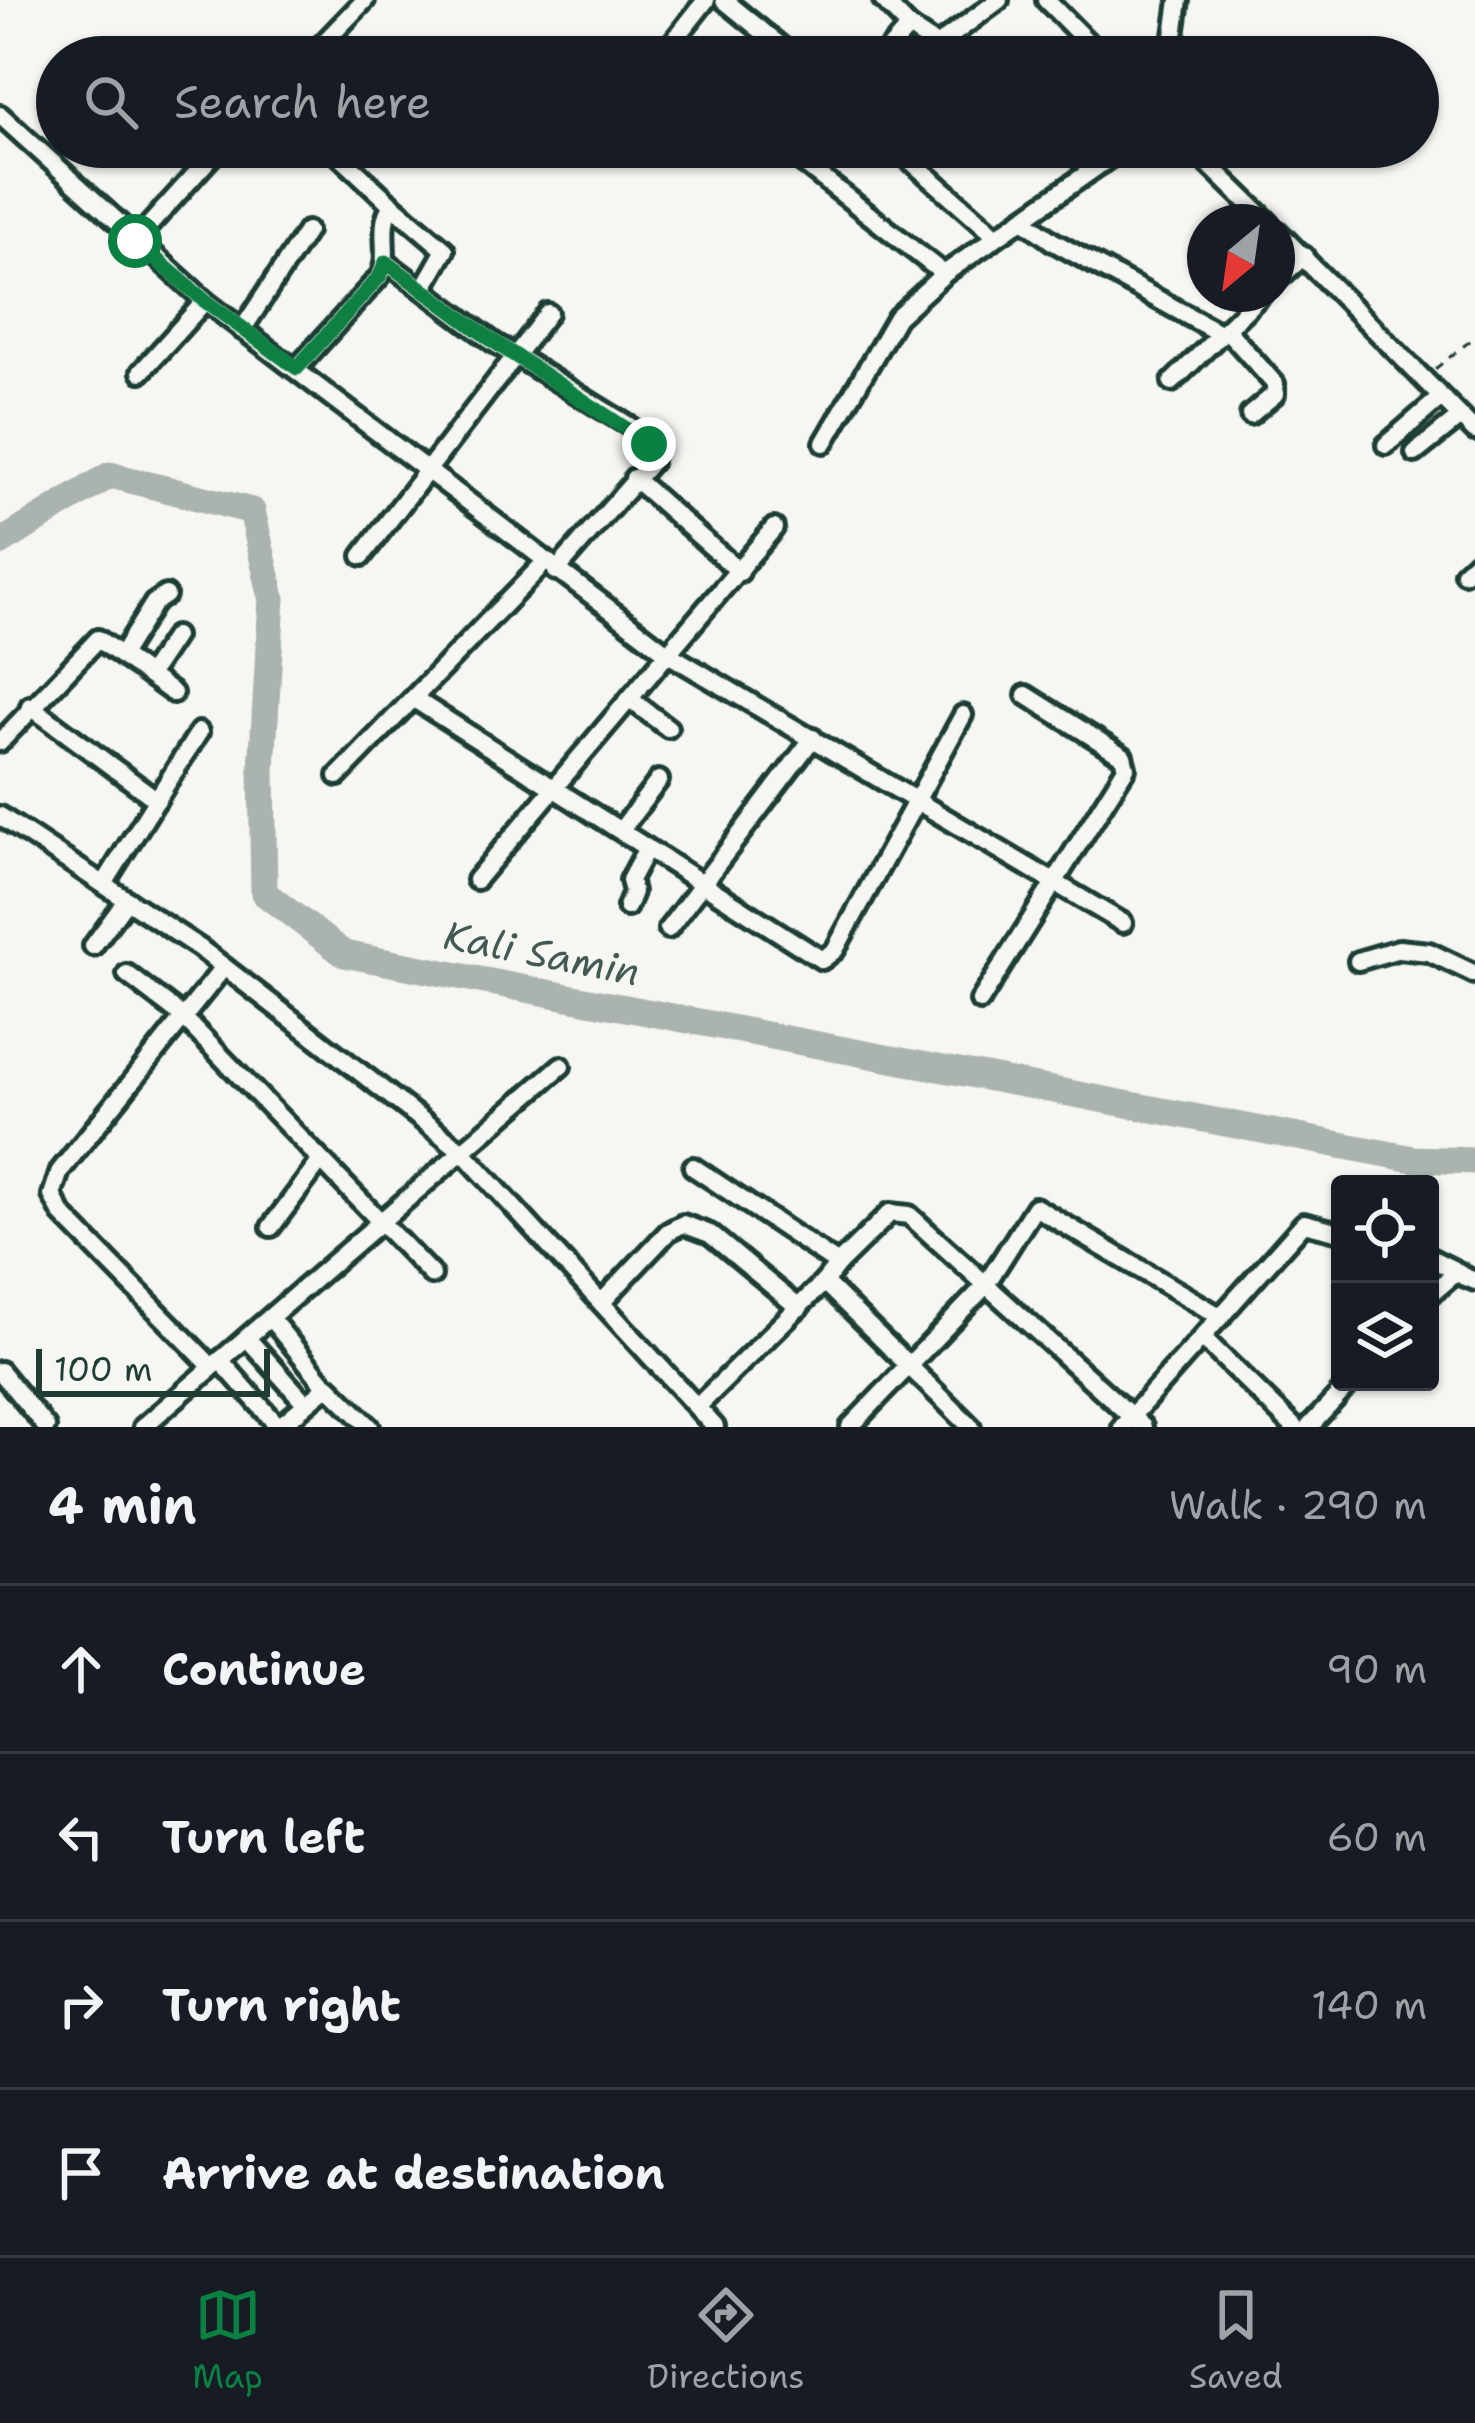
<!DOCTYPE html>
<meta charset="utf-8">
<style>
:root{--surface:#171b24;--page:#242831;--text:#f1f3f6;--muted:#9ea1a6;--line:#363941;--accent:#0b8043}
body{margin:0;font-family:"Shantell Sans",sans-serif;background:var(--page);color:var(--text)}
.controls{position:absolute;right:36px;bottom:36px;display:grid;overflow:hidden;border-radius:12px;box-shadow:0 3px 9px #0004}
.controls button{width:108px;height:108px;display:grid;place-items:center;padding:0;border:0;border-bottom:3px solid var(--line);background:var(--surface);color:var(--text);font:60px sans-serif}
.compass{position:absolute;left:1187px;top:204px;width:108px;height:108px;border-radius:50%;background:var(--surface);box-shadow:0 3px 9px #0004;rotate:209deg}
.scale{position:absolute;left:36px;bottom:30px;width:234px;box-sizing:border-box;padding-left:12px;border:6px solid #1f3d34;border-top:0;font-size:33px;line-height:42px;white-space:nowrap;color:#1f3d34;-webkit-text-stroke:9px #f6f6f2;paint-order:stroke}
.stop{position:absolute;width:36px;height:36px;margin:-27px;border:9px solid #0b8043;border-radius:50%;background:#fff}
.stop.end{background:#0b8043;border-color:#fff;box-shadow:0 3px 12px #0008}
.list{margin:0;padding:0;list-style:none}
h2{display:flex;justify-content:space-between;align-items:center;height:156px;margin:0;padding:0 48px;font-size:51px}
h2 small{font-size:39px;font-weight:400;color:var(--muted)}
.list li{display:grid;grid-template-columns:78px 1fr auto;gap:36px;align-items:center;box-sizing:border-box;height:168px;padding:0 48px;border-top:3px solid var(--line)}
.list b{display:block;font-size:45px;white-space:nowrap}
.list em{font-size:39px;font-style:normal;color:var(--muted)}
.icon{flex:none;width:66px;height:66px;fill:none;stroke:currentColor;stroke-width:2;stroke-linecap:round;stroke-linejoin:round}
.map{position:relative;flex:none;width:1475px;height:1427px;overflow:hidden}
.search{position:absolute;background:var(--surface);box-shadow:0 3px 9px #0004;left:36px;right:36px;top:36px;height:132px;display:flex;align-items:center;gap:30px;box-sizing:border-box;padding:0 42px;border-radius:66px;color:var(--muted);font-size:45px}
.sheet{height:828px;background:var(--surface)}
nav{display:flex;justify-content:space-around;align-items:center;box-sizing:border-box;height:168px;border-top:3px solid var(--line);background:var(--surface);font-size:33px;color:var(--muted)}
nav a{display:grid;justify-items:center;gap:6px}
nav .on{color:var(--accent)}
.map>svg:first-child{display:block}
.lines{fill:none;stroke-linecap:round;stroke-linejoin:round}
.river{stroke:#aab3ae;stroke-width:27}
.minor-casing{stroke:#1f3d34;stroke-width:26}
.path{stroke:#1f3d34;stroke-width:3;stroke-dasharray:9 9;stroke-linecap:butt}
.minor{stroke:#f6f6f2;stroke-width:16}
.route{stroke:#0b8043;stroke-width:15}
.labels{text-anchor:middle;stroke-width:10;stroke-linejoin:round;paint-order:stroke}
.water-label{font-size:39px;font-style:italic;fill:#425a52;stroke:#f6f6f2}
</style>
<div class="map">
<svg width="1475" height="1427" viewBox="0 0 1475 1427">
<rect width="100%" height="100%" fill="#f6f6f2"/>
<filter id="ink" filterUnits="userSpaceOnUse"><feTurbulence type="fractalNoise" baseFrequency=".00833" numOctaves="2"/><feDisplacementMap in="SourceGraphic" scale="24" xChannelSelector="R" yChannelSelector="G"/><feConvolveMatrix kernelMatrix="1 2 1 2 8 2 1 2 1" color-interpolation-filters="sRGB"/></filter>
<g filter="url(#ink)">
<g class="lines">
<path class="river" d="M0 543 110 475 252 511 272 598 262 769 264 893 344 954 1413 1159 1475 1161"/>
<defs>
<g id="minor">
<path d="M724 0 794 57"/>
<path d="M883 0 909 27 954 57"/>
<path d="M1046 0 1102 57"/>
<path d="M938 45 999 0"/>
<path d="M310 57 365 0"/>
<path d="M675 57 669 47 706 0"/>
<path d="M882 57 909 27"/>
<path d="M1171 57 1179 0"/>
<path d="M0 115 205 301 670 655 1123 923"/>
<path d="M783 147 944 274 1125 147"/>
<path d="M895 147 996 236"/>
<path d="M1066 147 1092 169"/>
<path d="M1191 147 1268 222"/>
<path d="M804 164 817 147"/>
<path d="M392 205 445 250 424 287"/>
<path d="M1022 219 1052 241 1221 334"/>
<path d="M1277 231 1475 431"/>
<path d="M135 241 220 147"/>
<path d="M386 262 493 342 631 427 652 449V461L556 571"/>
<path d="M1277 280 1304 256"/>
<path d="M1226 329 1275 384V394L1250 415"/>
<path d="M242 330 307 231"/>
<path d="M297 368 380 276C392 254 376 227 392 205L330 147"/>
<path d="M141 372 205 301"/>
<path d="M1172 382 1262 294"/>
<path d="M824 443 897 317 944 274"/>
<path d="M1386 445 1441 397"/>
<path d="M1415 453 1460 417"/>
<path d="M634 478 740 572"/>
<path d="M362 556 548 313"/>
<path d="M1464 573 1475 563"/>
<path d="M122 654 154 603 166 595"/>
<path d="M149 675 175 636"/>
<path d="M414 699 822 960 835 950 963 715"/>
<path d="M631 700 668 728"/>
<path d="M30 706 157 800"/>
<path d="M0 742 98 639 173 693"/>
<path d="M338 776 545 562"/>
<path d="M0 816 201 949 462 1151 715 1427"/>
<path d="M621 830 659 780"/>
<path d="M476 880 774 528"/>
<path d="M104 884 199 732"/>
<path d="M627 907 633 892 630 880 647 848"/>
<path d="M668 929 813 738"/>
<path d="M93 946 126 901"/>
<path d="M1358 961 1399 949 1429 952 1475 974"/>
<path d="M127 974 182 1016 432 1275"/>
<path d="M980 1001 1126 768 1123 756 1026 695"/>
<path d="M693 1167 838 1264 824 1282 971 1427"/>
<path d="M271 1227 319 1163"/>
<path d="M1430 1258 1460 1273"/>
<path d="M838 1264 890 1213 909 1215 1143 1427"/>
<path d="M1430 1295 1456 1273 1475 1281"/>
<path d="M604 1300 668 1232 683 1224 710 1234 799 1308"/>
<path d="M271 1319 326 1386"/>
<path d="M247 1338 306 1404"/>
<path d="M1203 1338 1294 1427"/>
<path d="M220 1360 279 1427"/>
<path d="M212 1367 62 1214 52 1195 60 1171 224 967"/>
<path d="M0 1371 46 1427"/>
<path d="M697 1407 824 1282"/>
<path d="M143 1427 561 1066"/>
<path d="M279 1427 328 1386 370 1427"/>
<path d="M850 1427 985 1286 1035 1207 1221 1317"/>
<path d="M1122 1427 1304 1223 1340 1232"/>
<path d="M1309 1427 1351 1382"/>
</g>
</defs>
<use href="#minor" class="minor-casing"/>
<path class="path" d="M1435 369 1475 337"/>
<use href="#minor" class="minor"/>
</g>
</g>
<g class="lines" filter="url(#ink)">
<path class="route" d="M135 241 205 301 297 368 380 276 386 262 493 341 649 444"/>
</g>
<g class="labels">
<g class="water-label">
<text transform="translate(542 953) rotate(11)" y="14">Kali Samin</text>
</g>
</g>
</svg>
<div class="controls">
<button><svg class="icon" aria-label="locate" viewBox="0 0 24 24"><circle cx="12" cy="12" r="6"/><path d="M12 2v4M12 18v4M2 12h4M18 12h4"/></svg></button>
<button><svg class="icon" aria-label="layers" viewBox="0 0 24 24"><path d="M12 4l9 5-9 5-9-5zM3 14l9 5 9-5"/></svg></button>
</div>
<svg class="compass" viewBox="-18 -18 36 36"><path d="M0-13l5 13h-10z" fill="#e53935"/><path d="M0 13l5-13h-10z" fill="#9ea1a6"/></svg>
<div class="scale">100 m</div>
<div class="stop" style="left:135px;top:241px"></div>
<div class="stop end" style="left:649px;top:444px"></div>
<div class="search"><svg class="icon" aria-label="search" viewBox="0 0 24 24"><circle cx="10" cy="10" r="6"/><path d="M15 15l6 6"/></svg>Search here</div>
</div>
<section class="sheet">
<h2>4 min<small>Walk · 290 m</small></h2>
<ul class="list">
<li><svg class="icon" aria-label="ahead" viewBox="0 0 24 24"><path d="M12 20V5M6 11l6-6 6 6"/></svg><div><b>Continue</b></div><em>90 m</em></li>
<li><svg class="icon" aria-label="left" viewBox="0 0 24 24"><path d="M17 20v-9H6M10 6l-5 5 5 5"/></svg><div><b>Turn left</b></div><em>60 m</em></li>
<li><svg class="icon" aria-label="right" viewBox="0 0 24 24"><path d="M7 20v-9h11M14 6l5 5-5 5"/></svg><div><b>Turn right</b></div><em>140 m</em></li>
<li><svg class="icon" aria-label="arrive" viewBox="0 0 24 24"><path d="M6 21V4h12l-3 4 3 4H6"/></svg><div><b>Arrive at destination</b></div></li>
</ul>
</section>
<nav>
<a class="on"><svg class="icon" aria-label="map" viewBox="0 0 24 24"><path d="M3 6l6-2 6 2 6-2v14l-6 2-6-2-6 2zM9 4v14M15 6v14"/></svg>Map</a>
<a><svg class="icon" aria-label="directions" viewBox="0 0 24 24"><path d="M12 3l9 9-9 9-9-9zM9 14v-3h6M13 9l2 2-2 2"/></svg>Directions</a>
<a><svg class="icon" aria-label="saved" viewBox="0 0 24 24"><path d="M7 4h10v16l-5-4-5 4z"/></svg>Saved</a>
</nav>
